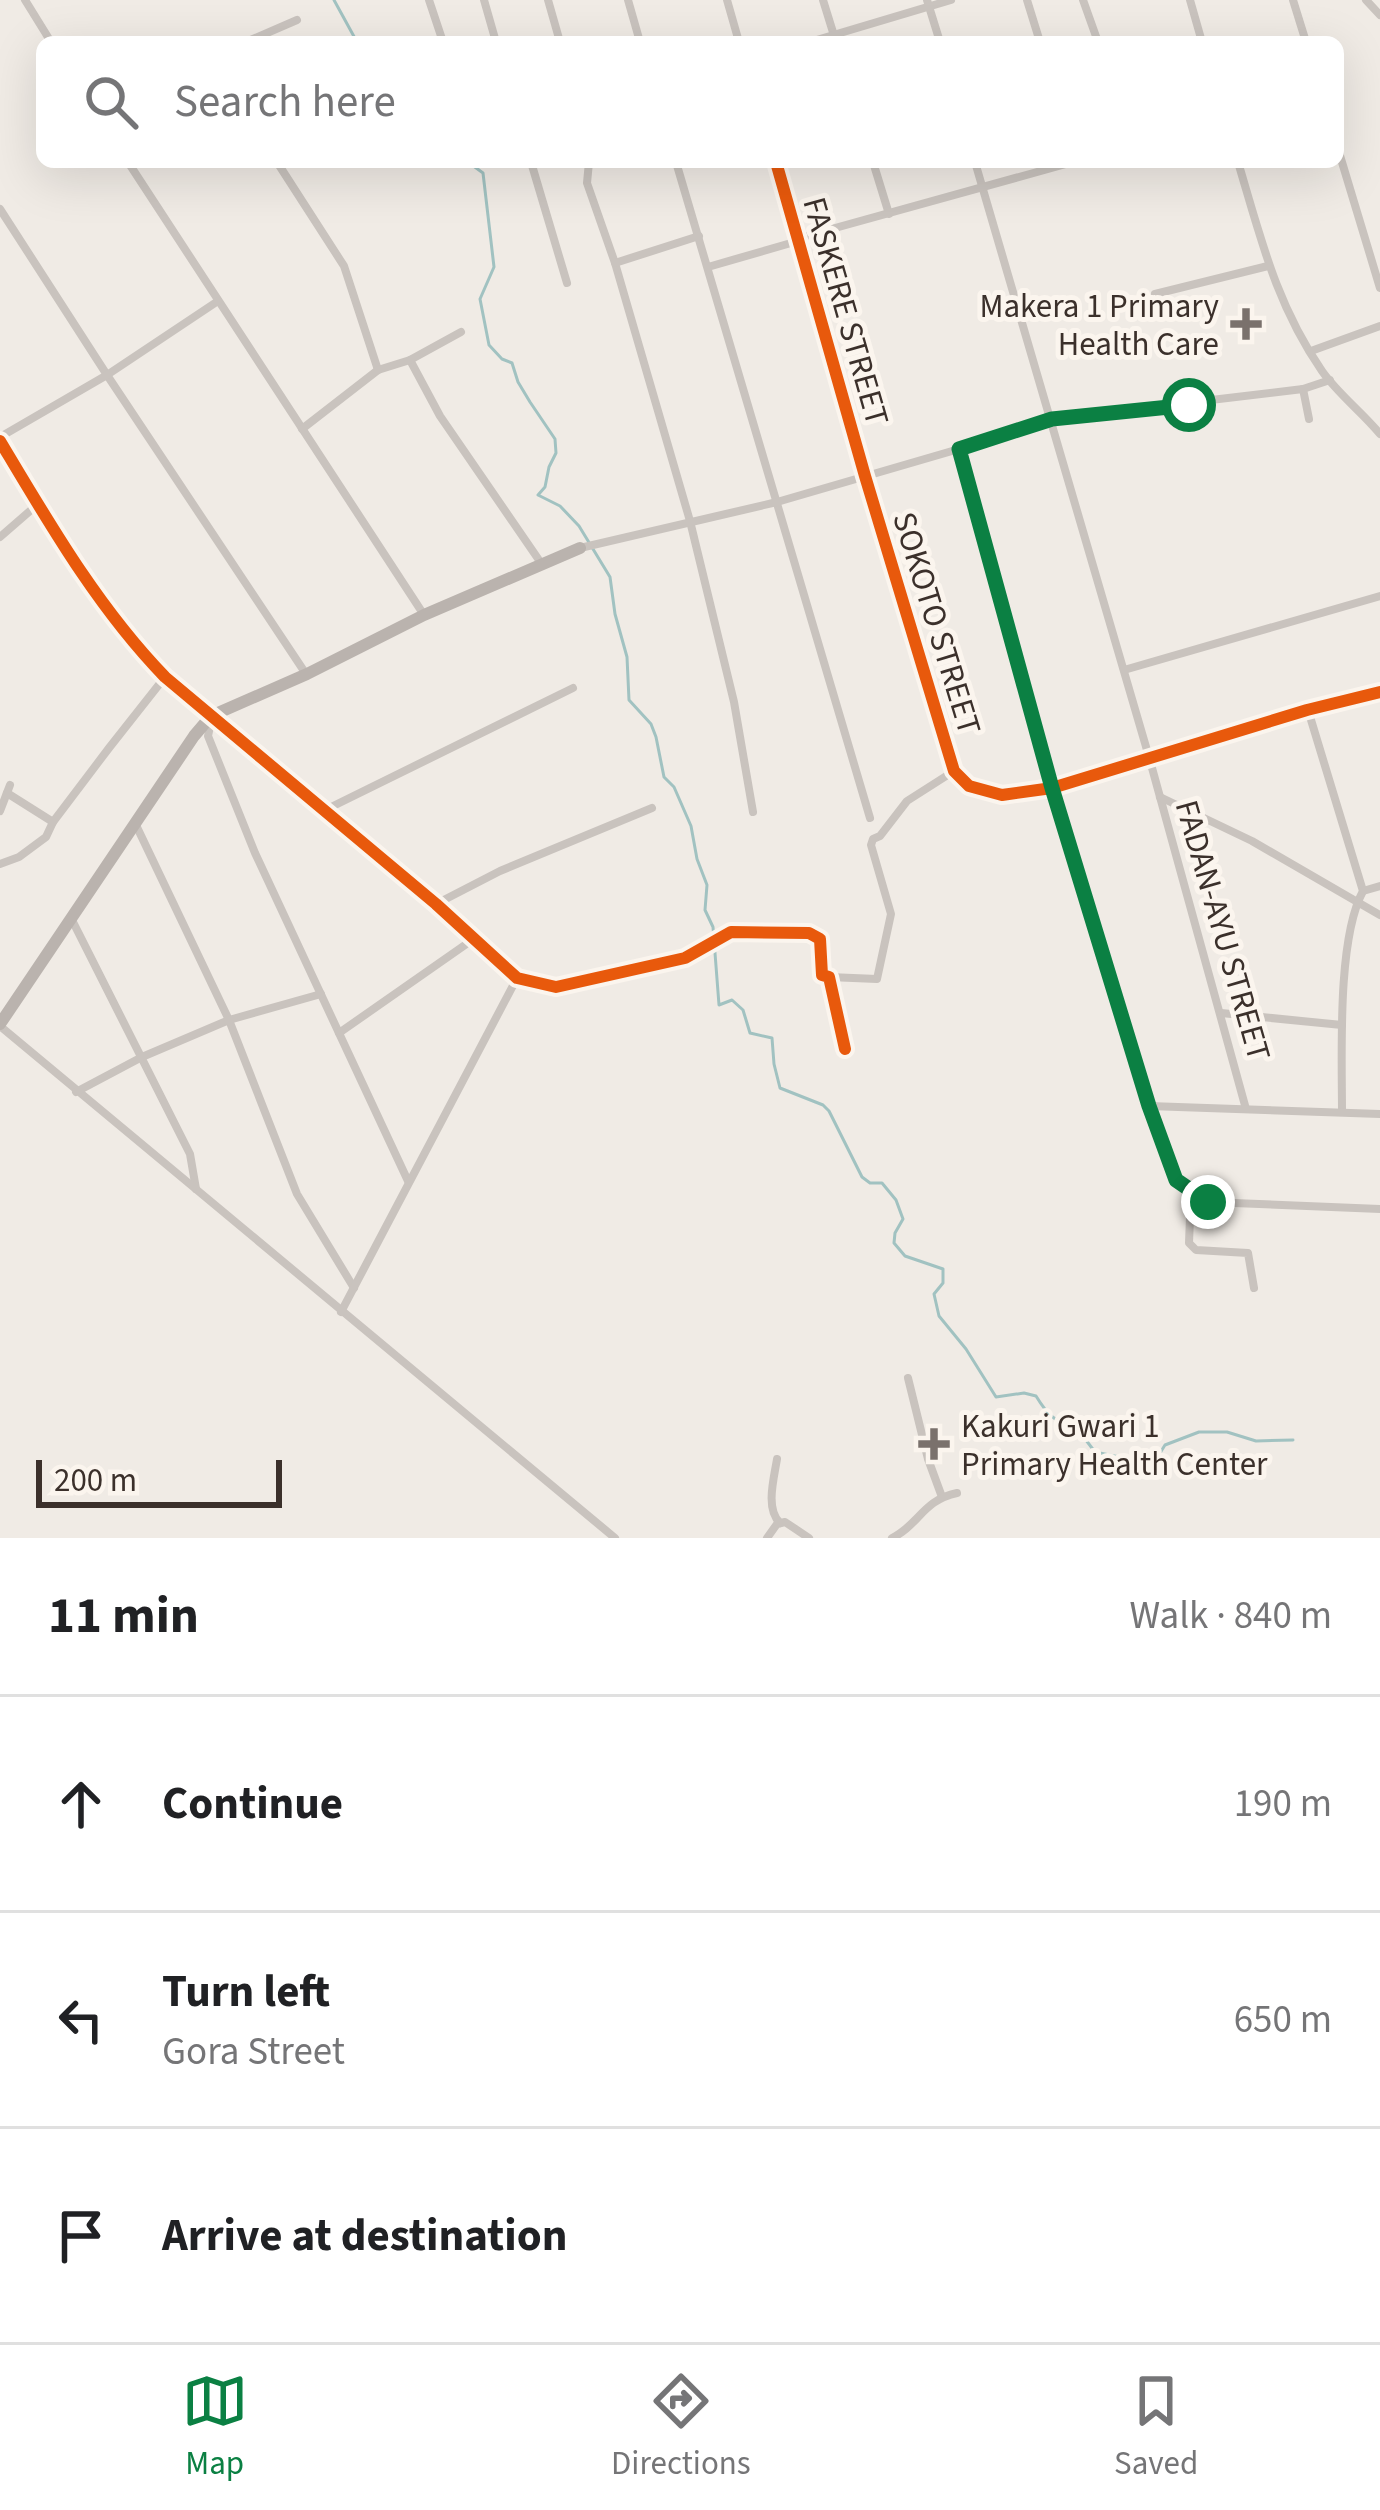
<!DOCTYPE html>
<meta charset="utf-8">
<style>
:root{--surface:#fff;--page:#f2f2f2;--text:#202124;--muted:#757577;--line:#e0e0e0;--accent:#0b8043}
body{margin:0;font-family:"Source Sans 3",sans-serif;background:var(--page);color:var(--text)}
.scale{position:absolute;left:36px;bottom:30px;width:246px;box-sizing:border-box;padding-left:12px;border:6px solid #3b302b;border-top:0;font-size:33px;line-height:42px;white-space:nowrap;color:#3b302b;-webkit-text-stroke:9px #fbf5ee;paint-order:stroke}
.stop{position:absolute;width:36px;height:36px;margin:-27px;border:9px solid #0b8043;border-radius:50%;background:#fff}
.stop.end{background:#0b8043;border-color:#fff;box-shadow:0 3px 12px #0008}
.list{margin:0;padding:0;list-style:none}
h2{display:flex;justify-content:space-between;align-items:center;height:156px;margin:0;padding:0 48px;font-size:51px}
h2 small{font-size:39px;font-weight:400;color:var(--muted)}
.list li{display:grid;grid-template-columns:78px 1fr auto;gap:36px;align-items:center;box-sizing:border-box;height:216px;padding:0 48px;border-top:3px solid var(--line)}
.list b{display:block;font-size:45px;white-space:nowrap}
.list p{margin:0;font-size:39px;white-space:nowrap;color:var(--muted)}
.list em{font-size:39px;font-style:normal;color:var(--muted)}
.icon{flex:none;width:66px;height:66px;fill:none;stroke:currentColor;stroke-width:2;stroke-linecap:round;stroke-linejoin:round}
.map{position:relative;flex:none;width:1380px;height:1538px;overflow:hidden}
.search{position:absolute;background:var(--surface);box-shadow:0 12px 48px #0002;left:36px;right:36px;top:36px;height:132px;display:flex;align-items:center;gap:30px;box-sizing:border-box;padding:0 42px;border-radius:18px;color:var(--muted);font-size:45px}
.sheet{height:804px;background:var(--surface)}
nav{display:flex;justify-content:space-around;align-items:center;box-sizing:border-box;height:168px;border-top:3px solid var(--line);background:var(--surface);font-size:33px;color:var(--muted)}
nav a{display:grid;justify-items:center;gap:6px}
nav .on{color:var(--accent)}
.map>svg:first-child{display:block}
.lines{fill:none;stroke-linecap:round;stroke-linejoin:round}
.stream{stroke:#a1c2c1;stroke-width:3}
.street{stroke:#c9c3be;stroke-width:8}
.secondary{stroke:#bab3ae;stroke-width:12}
.cycleway-casing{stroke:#fbf5ee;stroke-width:20}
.cycleway{stroke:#e8590c;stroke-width:12}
.route{stroke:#0b8043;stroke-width:15}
.poi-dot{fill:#7a716c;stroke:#fbf5ee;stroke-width:4.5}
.labels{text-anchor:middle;stroke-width:10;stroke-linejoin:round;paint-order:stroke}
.poi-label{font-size:33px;fill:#3b302b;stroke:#fbf5ee;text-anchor:end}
.street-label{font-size:33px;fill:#3b302b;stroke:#fbf5ee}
</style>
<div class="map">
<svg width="1380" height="1538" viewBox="0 0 1380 1538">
<rect width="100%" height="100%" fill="#f0ebe5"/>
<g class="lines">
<g class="stream">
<path d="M334 0 357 42"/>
<path d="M468 162 483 173 494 267 480 299 489 345 502 359 512 363 518 382 530 402 555 439 556 453 549 467 545 487 538 495 560 506 579 526 610 577 615 614 627 657 629 700 651 724 656 737 664 777 674 787 691 826 697 859 707 885 705 910 713 927 719 1005 732 1000 743 1010 750 1033 772 1038 774 1064 780 1088 823 1105 829 1111 862 1177 870 1183H882L896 1200 903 1219 895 1233 894 1243 905 1256 943 1269V1283L934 1294 939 1316 966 1349 996 1397 1024 1393 1036 1396C1047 1414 1055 1423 1076 1427L1095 1452 1129 1459 1150 1469 1165 1445 1199 1432H1227L1256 1441 1293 1440"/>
</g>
<g class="street">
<path d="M25 0 51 42"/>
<path d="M429 0 443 42"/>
<path d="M484 0 496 42"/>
<path d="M548 0 560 42"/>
<path d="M628 0 640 42"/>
<path d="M727 0 739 42"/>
<path d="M823 0 836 42"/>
<path d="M927 0 940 42"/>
<path d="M1027 0 1040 42"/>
<path d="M1083 0 1098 42"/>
<path d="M1190 0 1202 42"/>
<path d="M1293 0 1306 42"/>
<path d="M1366 0 1380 15"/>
<path d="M246 42 297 20"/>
<path d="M810 42 951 0"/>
<path d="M1338 149 1380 288"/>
<path d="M128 162 424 615"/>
<path d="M277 162 344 266 378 370"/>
<path d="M531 162 567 283"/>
<path d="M589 162 587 183 615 263 690 521 734 702 753 812"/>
<path d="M676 162 870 818"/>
<path d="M776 162 865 476 954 771 969 786 1002 795 1052 788 1307 710 1380 692"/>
<path d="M873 162 889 214"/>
<path d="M975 162 1149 757 1246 1109"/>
<path d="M1238 162C1261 239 1276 304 1322 371 1338 394 1362 412 1380 434"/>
<path d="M0 209 107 375 306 674"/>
<path d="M615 263 699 236"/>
<path d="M708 267 791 243 799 238 1073 162"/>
<path d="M1155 294 1268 266"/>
<path d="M1311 351 1380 326"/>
<path d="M410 360 440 416 541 563"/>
<path d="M1303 389 1309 419"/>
<path d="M302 429 378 370 410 360 461 332"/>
<path d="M0 437 107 375 218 301"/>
<path d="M0 441C49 523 98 608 165 677L436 904 517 978 556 987 685 958 731 932 809 933 820 939 822 975 829 977 845 1049"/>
<path d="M959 449 1052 788 1149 1106 1176 1180 1208 1202 1380 1209"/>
<path d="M0 537 38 504"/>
<path d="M580 548 777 502 959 449 1051 419 1303 389 1330 380"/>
<path d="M1124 670 1380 596"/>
<path d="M1308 710 1363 891C1337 939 1342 1055 1342 1112"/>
<path d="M211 722 208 736 255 853 408 1181"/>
<path d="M7 793 53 822"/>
<path d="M1160 797 1252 841 1380 915"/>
<path d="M0 811 10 785"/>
<path d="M323 811 573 688"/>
<path d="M135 823 229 1020 297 1194 354 1288"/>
<path d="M0 864 19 857 46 837 53 822 109 748 165 677"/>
<path d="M1363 891 1380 886"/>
<path d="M436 904 500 871 652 808"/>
<path d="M72 920 190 1154 196 1189"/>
<path d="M829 977 877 979 891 914 871 845 873 839 880 836 907 801 954 771"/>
<path d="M1221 1013 1342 1025"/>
<path d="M0 1026 615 1538"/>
<path d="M339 1033 475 938"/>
<path d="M76 1092 142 1057 229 1020 321 994"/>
<path d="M1149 1106 1380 1114"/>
<path d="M1191 1192 1189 1243 1196 1250 1248 1253 1254 1288"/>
<path d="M341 1312 517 978"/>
<path d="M908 1378 928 1459 942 1497"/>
<path d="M777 1459C774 1478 765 1509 780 1523"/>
<path d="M767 1538 777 1524 785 1522 809 1538"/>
<path d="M892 1538C919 1525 923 1500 957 1493"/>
</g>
<path class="secondary" d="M0 1024 194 736 211 716 307 674 424 615 580 548"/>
<defs>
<g id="cycleway">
<path d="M776 162 865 476 954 771 969 786 1002 795 1052 788 1307 710 1380 692"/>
<path d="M0 441C49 523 98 608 165 677L436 904 517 978 556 987 685 958 731 932 809 933 820 939 822 975 829 977 845 1049"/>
</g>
</defs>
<use href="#cycleway" class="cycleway-casing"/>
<use href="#cycleway" class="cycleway"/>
</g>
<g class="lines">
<path class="route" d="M1189 405 1052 419 959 449 1052 788 1149 1106 1176 1180 1208 1202"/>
</g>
<g class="poi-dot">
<path d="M1240 306h12v12h12v12h-12v12h-12v-12h-12v-12h12z"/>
<path d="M928 1426h12v12h12v12h-12v12h-12v-12h-12v-12h12z"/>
</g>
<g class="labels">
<g class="poi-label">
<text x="1219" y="317">Makera 1 Primary<tspan x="1219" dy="38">Health Care</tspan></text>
<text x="961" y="1437" text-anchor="start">Kakuri Gwari 1<tspan x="961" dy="38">Primary Health Center</tspan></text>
</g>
<g class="street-label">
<text transform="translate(847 311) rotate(74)" y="12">FASKERE STREET</text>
<text transform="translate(938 623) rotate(73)" y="12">SOKOTO STREET</text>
<text transform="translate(1224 930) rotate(74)" y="12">FADAN-AYU STREET</text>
</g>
</g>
</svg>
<div class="scale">200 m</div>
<div class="stop" style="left:1189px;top:405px"></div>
<div class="stop end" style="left:1208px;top:1202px"></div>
<div class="search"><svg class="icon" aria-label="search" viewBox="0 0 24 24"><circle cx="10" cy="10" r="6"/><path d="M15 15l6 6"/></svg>Search here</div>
</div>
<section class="sheet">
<h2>11 min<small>Walk · 840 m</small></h2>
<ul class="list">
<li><svg class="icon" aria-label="ahead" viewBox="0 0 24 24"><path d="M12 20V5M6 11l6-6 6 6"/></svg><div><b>Continue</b></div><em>190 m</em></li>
<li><svg class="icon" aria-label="left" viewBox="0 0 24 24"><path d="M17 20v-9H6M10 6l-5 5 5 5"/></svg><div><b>Turn left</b><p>Gora Street</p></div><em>650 m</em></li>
<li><svg class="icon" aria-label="arrive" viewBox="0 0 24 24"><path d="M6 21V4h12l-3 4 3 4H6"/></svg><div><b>Arrive at destination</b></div></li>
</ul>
</section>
<nav>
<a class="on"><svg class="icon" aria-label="map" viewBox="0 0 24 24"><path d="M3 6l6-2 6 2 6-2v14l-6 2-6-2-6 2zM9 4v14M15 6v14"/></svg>Map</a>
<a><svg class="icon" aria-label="directions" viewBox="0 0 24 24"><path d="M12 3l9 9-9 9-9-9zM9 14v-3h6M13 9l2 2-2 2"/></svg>Directions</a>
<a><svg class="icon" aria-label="saved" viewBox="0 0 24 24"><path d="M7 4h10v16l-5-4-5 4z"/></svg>Saved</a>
</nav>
